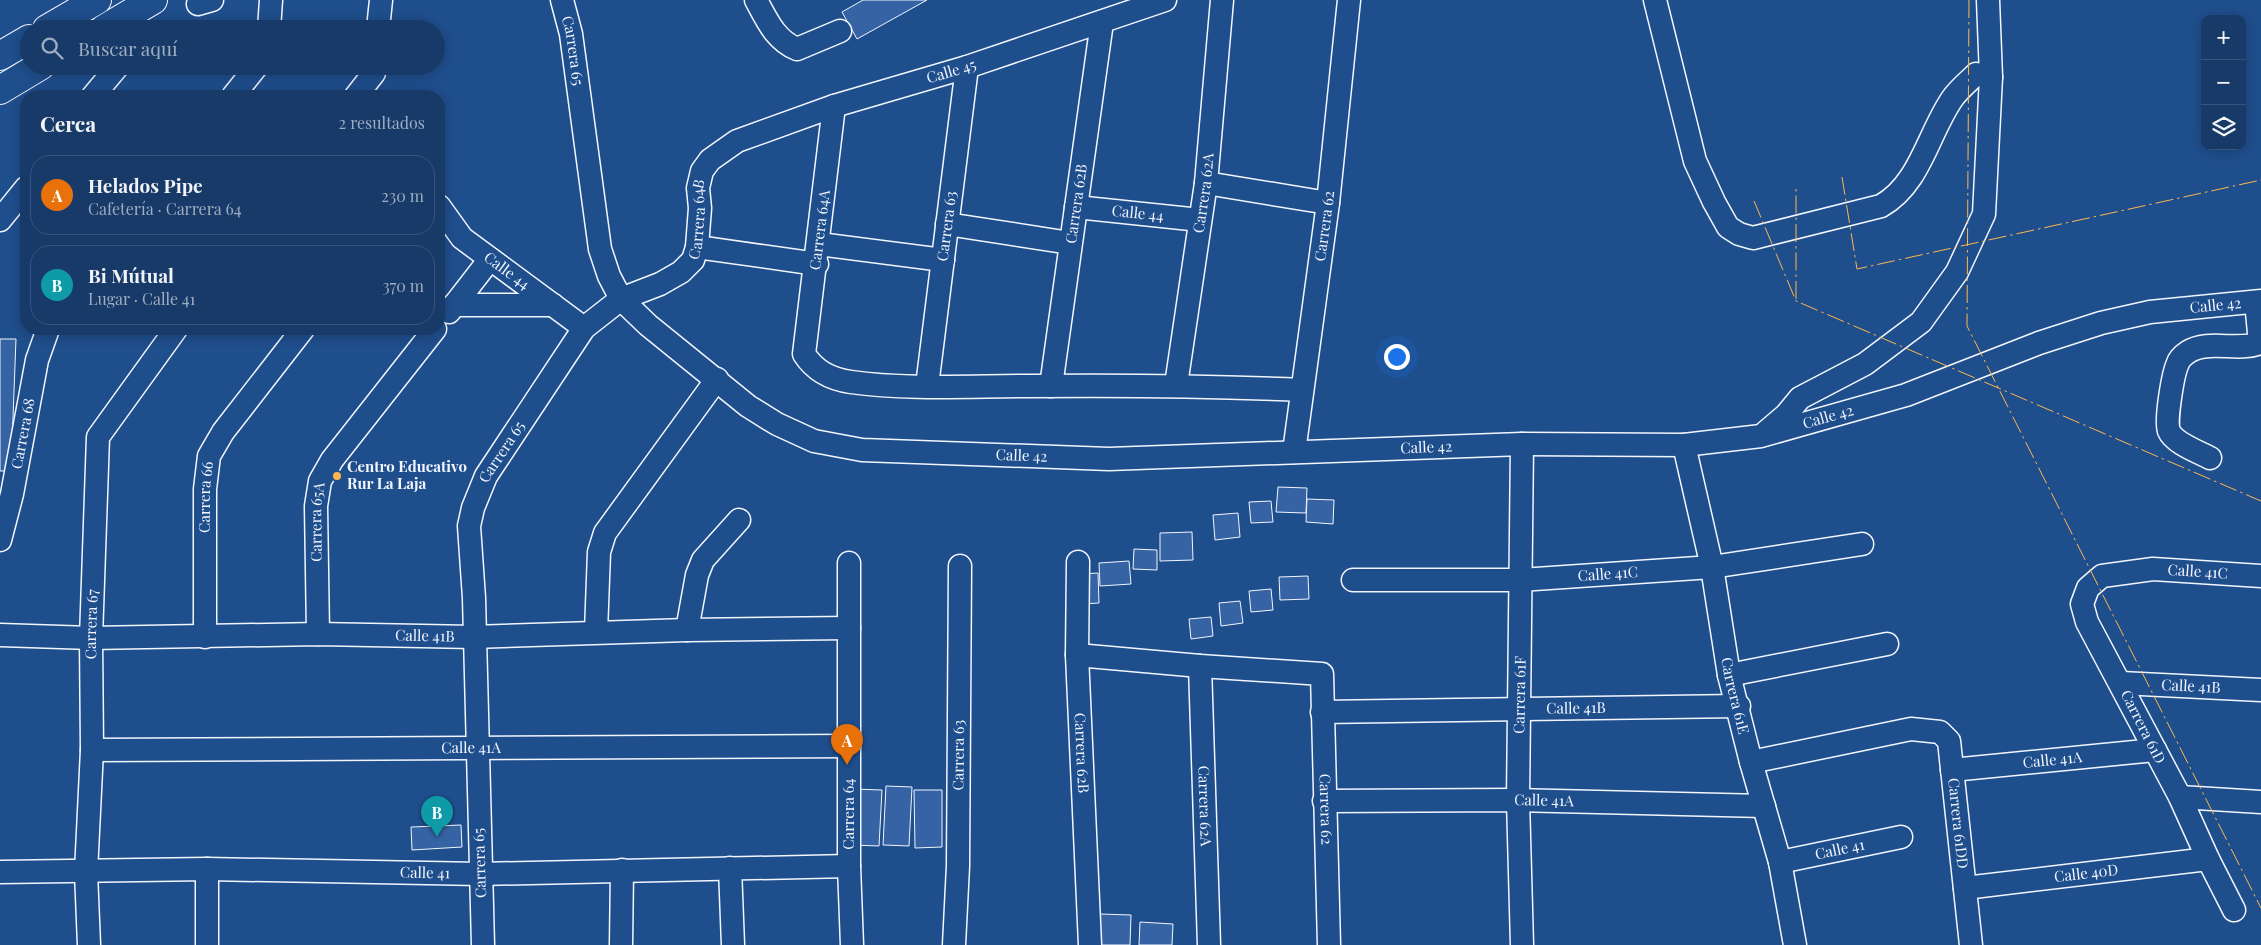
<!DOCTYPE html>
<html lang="es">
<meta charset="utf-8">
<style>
:root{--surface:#173a69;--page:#244571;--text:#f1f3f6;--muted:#9eadc0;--line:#36547d;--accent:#d6ab8b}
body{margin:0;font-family:"Playfair Display",serif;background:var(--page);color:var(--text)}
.controls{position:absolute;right:15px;top:15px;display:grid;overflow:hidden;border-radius:10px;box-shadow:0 2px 12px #0003}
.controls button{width:45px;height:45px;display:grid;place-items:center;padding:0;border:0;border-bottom:1px solid var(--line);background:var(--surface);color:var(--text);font:25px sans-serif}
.you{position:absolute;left:1396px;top:356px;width:18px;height:18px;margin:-12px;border:4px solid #fff;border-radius:50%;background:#1a73e8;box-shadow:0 0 0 8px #1a73e833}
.badge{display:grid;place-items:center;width:32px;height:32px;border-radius:50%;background:var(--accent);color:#fff;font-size:16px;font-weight:700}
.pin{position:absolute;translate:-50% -41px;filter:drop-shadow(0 1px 2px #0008)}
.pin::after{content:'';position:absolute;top:26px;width:18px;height:15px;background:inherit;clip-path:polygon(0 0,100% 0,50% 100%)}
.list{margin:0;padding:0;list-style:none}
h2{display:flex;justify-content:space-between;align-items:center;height:65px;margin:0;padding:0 20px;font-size:21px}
h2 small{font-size:16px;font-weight:400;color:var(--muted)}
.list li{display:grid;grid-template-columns:32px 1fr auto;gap:15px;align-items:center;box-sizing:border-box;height:80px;margin:0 10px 10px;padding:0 10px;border:1px solid var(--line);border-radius:20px}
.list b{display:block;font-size:19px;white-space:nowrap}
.list p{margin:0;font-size:16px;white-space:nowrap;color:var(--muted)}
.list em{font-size:16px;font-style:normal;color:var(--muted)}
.icon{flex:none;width:28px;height:28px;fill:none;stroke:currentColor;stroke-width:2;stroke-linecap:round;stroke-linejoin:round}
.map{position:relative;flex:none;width:2261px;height:945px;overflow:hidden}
.search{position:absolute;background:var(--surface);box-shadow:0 2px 12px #0003;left:20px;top:20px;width:425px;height:55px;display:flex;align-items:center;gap:12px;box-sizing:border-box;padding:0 18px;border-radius:28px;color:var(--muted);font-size:19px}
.panel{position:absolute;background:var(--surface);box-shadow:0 2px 12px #0003;left:20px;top:90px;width:425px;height:245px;border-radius:20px}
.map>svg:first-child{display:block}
.building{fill:#3563a3;stroke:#f2f6ff}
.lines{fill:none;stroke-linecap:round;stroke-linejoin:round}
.minor-casing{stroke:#f2f6ff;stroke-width:25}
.major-casing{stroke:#f2f6ff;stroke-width:30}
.minor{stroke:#1f4e8c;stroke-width:22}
.major{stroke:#1f4e8c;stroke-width:28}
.power{stroke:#ffb74d;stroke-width:1;stroke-dasharray:18 4 2.5 4;stroke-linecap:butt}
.poi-dot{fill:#ffb74d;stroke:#1f4e8c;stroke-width:2}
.labels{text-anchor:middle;stroke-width:4;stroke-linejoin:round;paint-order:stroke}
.street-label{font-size:15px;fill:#f2f6ff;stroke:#1f4e8c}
.poi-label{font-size:15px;font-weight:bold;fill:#f2f6ff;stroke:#1f4e8c;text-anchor:start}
</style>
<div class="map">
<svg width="2261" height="945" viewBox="0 0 2261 945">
<rect width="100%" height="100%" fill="#1f4e8c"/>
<g class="building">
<path d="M863 0H927L857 39 842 12Z"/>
<path d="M0 339H16L11 471H0Z"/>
<path d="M1278 487 1307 488 1306 513 1276 512Z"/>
<path d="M1307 499 1334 500 1333 524 1306 522Z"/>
<path d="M1271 501 1273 522 1251 523 1249 502Z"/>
<path d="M1238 513 1240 537 1215 540 1213 515Z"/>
<path d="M1192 532 1193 560 1160 561V533Z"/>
<path d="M1134 549 1157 550V570L1133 569Z"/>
<path d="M1129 561 1131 584 1100 586 1099 563Z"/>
<path d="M1098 573 1099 603 1082 604 1080 574Z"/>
<path d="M1308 576 1309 599 1280 600 1279 577Z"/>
<path d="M1271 589 1273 610 1251 612 1249 591Z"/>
<path d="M1240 601 1243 623 1221 626 1219 603Z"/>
<path d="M1211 617 1213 636 1191 639 1189 619Z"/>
<path d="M886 786 912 787 909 846 883 845Z"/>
<path d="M854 789 882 790 879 846 852 845Z"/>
<path d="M914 790H942V847L915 848Z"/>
<path d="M461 825 462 847 412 850 411 827Z"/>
<path d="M1100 914 1131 915 1130 945H1099Z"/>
<path d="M1140 922 1173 924 1172 945H1139Z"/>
</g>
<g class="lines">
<defs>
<g id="minor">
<path id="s1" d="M562 0 571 34 600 249 609 276 621 299 648 325 748 406 777 424 814 441 862 450 1109 459 1522 444 1684 445 1761 436 1906 395 2039 343 2101 323 2150 312 2261 301"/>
<path d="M756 0C767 20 775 40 797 49L840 31"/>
<path d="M1655 0 1695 161 1714 202 1728 227 1739 234 1753 238 1881 206C1920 184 1928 134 1952 99 1958 90 1968 82 1976 74L1991 77"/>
<path d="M198 4 212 0"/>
<path d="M269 29 271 0"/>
<path d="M378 29 381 0"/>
<path d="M93 96 118 66"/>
<path d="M233 96 257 66"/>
<path d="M356 96 374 73V66"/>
<path d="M834 106 804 354C815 371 830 379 851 382 906 390 973 386 1029 386 1120 385 1211 386 1302 390"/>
<path d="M1206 183 1328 203"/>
<path id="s2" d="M439 206 462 238 584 328"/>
<path id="s3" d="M1076 207 1200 220"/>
<path d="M0 220 26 188"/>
<path d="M947 224 1070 243"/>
<path d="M819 244 943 260"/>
<path d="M697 247 817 264"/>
<path d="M454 305H553"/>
<path d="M449 312 490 259"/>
<path id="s4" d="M1176 385 1206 183 1222 0"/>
<path id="s5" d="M927 386 967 67"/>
<path id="s6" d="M1051 386 1102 22"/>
<path d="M1766 432 1786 415 1800 398 1865 364 1921 322 1957 272 1984 214 1991 77 1988 0"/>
<path d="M1522 444 1518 800 1522 945"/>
<path id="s7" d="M1684 445 1712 567 1729 675 1751 762 1780 862 1795 945"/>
<path id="s8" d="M1294 452 1328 203 1349 0"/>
<path d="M2210 458C2199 452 2174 443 2169 431 2165 421 2173 373 2178 363 2179 359 2185 354 2188 352 2208 339 2238 352 2260 343L2256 302"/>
<path id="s9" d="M0 540 12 494 37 360 48 329"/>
<path id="s10" d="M1078 562 1077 655 1090 945"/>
<path d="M849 563V866L852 945"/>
<path id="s11" d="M1353 580H1521L1712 567 1862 544"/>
<path d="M687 630 697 575 703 560 739 520"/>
<path d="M596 632 599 552 605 533 717 379"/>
<path id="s12" d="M318 634 316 506 320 481 332 460 435 329"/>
<path id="s13" d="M0 635 91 638 318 634 473 637 687 630 849 628"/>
<path id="s14" d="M205 637V489L209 456 223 432 303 329"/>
<path id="s15" d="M1077 655 1200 666 1322 674 1329 945"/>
<path id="s16" d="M1200 666 1209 945"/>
<path d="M1729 675 1887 644"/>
<path id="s17" d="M2121 683 2261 690"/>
<path id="s18" d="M1322 712 1739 706"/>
<path id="s19" d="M92 750 849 746"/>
<path id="s20" d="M1751 762 1911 729 1940 732 1949 741 1971 945"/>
<path id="s21" d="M1952 770 2155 750"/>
<path d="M2180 797 2261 802"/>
<path id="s22" d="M1324 801 1518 800 1764 806"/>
<path id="s23" d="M1780 862 1901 837"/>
<path d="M730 868 733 945"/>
<path d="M207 869V945"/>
<path id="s24" d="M0 872 207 869 480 874 849 866"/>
<path id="s25" d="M1965 888 2208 859"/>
<path id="s26" d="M2234 910 2208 859 2180 797 2087 622 2082 604 2088 588 2102 576 2153 569 2261 576"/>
<path id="s27" d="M89 945 86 872 92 750 91 638 98 437 176 329"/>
<path id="s28" d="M483 945 474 598 469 526 473 508 486 476 584 328 621 299 660 284 681 272 693 260 697 247 700 208 698 188 702 171 710 160 737 141 834 106 967 67 1165 0"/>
<path d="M621 945 622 870"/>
<path id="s29" d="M954 945 958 866 960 566"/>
</g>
<g id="major">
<path d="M47 29 97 0"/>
<path d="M104 29 153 0"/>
<path d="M0 56 29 39"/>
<path d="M0 90 40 66"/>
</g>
</defs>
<use href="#minor" class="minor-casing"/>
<use href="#major" class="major-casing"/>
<use href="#minor" class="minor"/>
<use href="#major" class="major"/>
<g class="power">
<path d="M1969 0 1967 326 2261 908"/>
<path d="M1842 177 1857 269 2261 180"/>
<path d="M1754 201 1796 301 2261 501"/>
<path d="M1796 299V189"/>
</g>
</g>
<circle class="poi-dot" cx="337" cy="476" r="5"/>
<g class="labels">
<g class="street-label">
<text dy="5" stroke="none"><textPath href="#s1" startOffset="52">Carrera 65</textPath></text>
<text dy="5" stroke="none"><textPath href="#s28" startOffset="1142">Calle 45</textPath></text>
<text dy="5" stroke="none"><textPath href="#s4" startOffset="194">Carrera 62A</textPath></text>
<text dy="5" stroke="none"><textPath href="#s6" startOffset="184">Carrera 62B</textPath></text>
<text dy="5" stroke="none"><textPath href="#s3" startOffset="62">Calle 44</textPath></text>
<text dy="5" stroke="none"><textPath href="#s28" startOffset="821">Carrera 64B</textPath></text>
<text dy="5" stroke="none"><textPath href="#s5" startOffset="161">Carrera 63</textPath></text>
<text dy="5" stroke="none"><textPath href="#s8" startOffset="228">Carrera 62</textPath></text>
<text transform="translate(820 230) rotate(-83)" y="5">Carrera 64A</text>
<text dy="5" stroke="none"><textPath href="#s2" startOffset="95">Calle 44</textPath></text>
<text dy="5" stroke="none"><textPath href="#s1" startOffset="1971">Calle 42</textPath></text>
<text dy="5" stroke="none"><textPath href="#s1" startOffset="1566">Calle 42</textPath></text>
<text dy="5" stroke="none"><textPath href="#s9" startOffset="109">Carrera 68</textPath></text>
<text dy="5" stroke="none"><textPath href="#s1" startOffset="1161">Calle 42</textPath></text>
<text dy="5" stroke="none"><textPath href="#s28" startOffset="501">Carrera 65</textPath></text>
<text dy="5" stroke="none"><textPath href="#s1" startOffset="756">Calle 42</textPath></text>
<text dy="5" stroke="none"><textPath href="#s14" startOffset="140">Carrera 66</textPath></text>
<text dy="5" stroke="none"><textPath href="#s12" startOffset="112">Carrera 65A</textPath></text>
<text dy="5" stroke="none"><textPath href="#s26" startOffset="474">Calle 41C</textPath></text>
<text dy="5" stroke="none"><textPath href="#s11" startOffset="255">Calle 41C</textPath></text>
<text dy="5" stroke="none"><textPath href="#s27" startOffset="321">Carrera 67</textPath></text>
<text dy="5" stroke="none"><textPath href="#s13" startOffset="425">Calle 41B</textPath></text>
<text dy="5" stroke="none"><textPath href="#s17" startOffset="70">Calle 41B</textPath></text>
<text transform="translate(1520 695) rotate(-89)" y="5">Carrera 61F</text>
<text dy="5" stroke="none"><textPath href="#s7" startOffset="256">Carrera 61E</textPath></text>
<text dy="5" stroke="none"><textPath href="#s18" startOffset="254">Calle 41B</textPath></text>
<text transform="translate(2143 727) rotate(63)" y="5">Carrera 61D</text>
<text dy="5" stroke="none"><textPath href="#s19" startOffset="379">Calle 41A</textPath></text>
<text dy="5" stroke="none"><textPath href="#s10" startOffset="191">Carrera 62B</textPath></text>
<text dy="5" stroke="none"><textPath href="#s29" startOffset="190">Carrera 63</textPath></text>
<text dy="5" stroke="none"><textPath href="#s21" startOffset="101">Calle 41A</textPath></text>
<text dy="5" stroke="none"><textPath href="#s22" startOffset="220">Calle 41A</textPath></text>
<text dy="5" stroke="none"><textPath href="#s16" startOffset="140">Carrera 62A</textPath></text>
<text dy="5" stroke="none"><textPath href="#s15" startOffset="381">Carrera 62</textPath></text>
<text transform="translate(849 814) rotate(-90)" y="5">Carrera 64</text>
<text dy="5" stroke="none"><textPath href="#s20" startOffset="288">Carrera 61DD</textPath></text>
<text dy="5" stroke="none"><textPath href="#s23" startOffset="61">Calle 41</textPath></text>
<text transform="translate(480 863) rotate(-92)" y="5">Carrera 65</text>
<text dy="5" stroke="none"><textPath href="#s24" startOffset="425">Calle 41</textPath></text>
<text dy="5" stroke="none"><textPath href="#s25" startOffset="122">Calle 40D</textPath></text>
</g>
<g class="poi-label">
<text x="347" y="472">Centro Educativo<tspan x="347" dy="17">Rur La Laja</tspan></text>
</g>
</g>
</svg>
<div class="controls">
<button>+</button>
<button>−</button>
<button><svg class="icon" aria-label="layers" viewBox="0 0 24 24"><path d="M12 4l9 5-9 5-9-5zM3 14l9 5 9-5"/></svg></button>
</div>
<div class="you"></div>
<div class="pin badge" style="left:847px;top:765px;background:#e8710a">A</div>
<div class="pin badge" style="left:437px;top:837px;background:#0f9aa8">B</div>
<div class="search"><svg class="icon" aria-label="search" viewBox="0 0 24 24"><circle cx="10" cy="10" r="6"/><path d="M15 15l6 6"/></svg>Buscar aquí</div>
<section class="panel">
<h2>Cerca<small>2 resultados</small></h2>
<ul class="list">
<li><span class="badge" style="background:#e8710a">A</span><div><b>Helados Pipe</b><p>Cafetería · Carrera 64</p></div><em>230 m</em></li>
<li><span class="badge" style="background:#0f9aa8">B</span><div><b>Bi Mútual</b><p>Lugar · Calle 41</p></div><em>370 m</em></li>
</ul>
</section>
</div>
